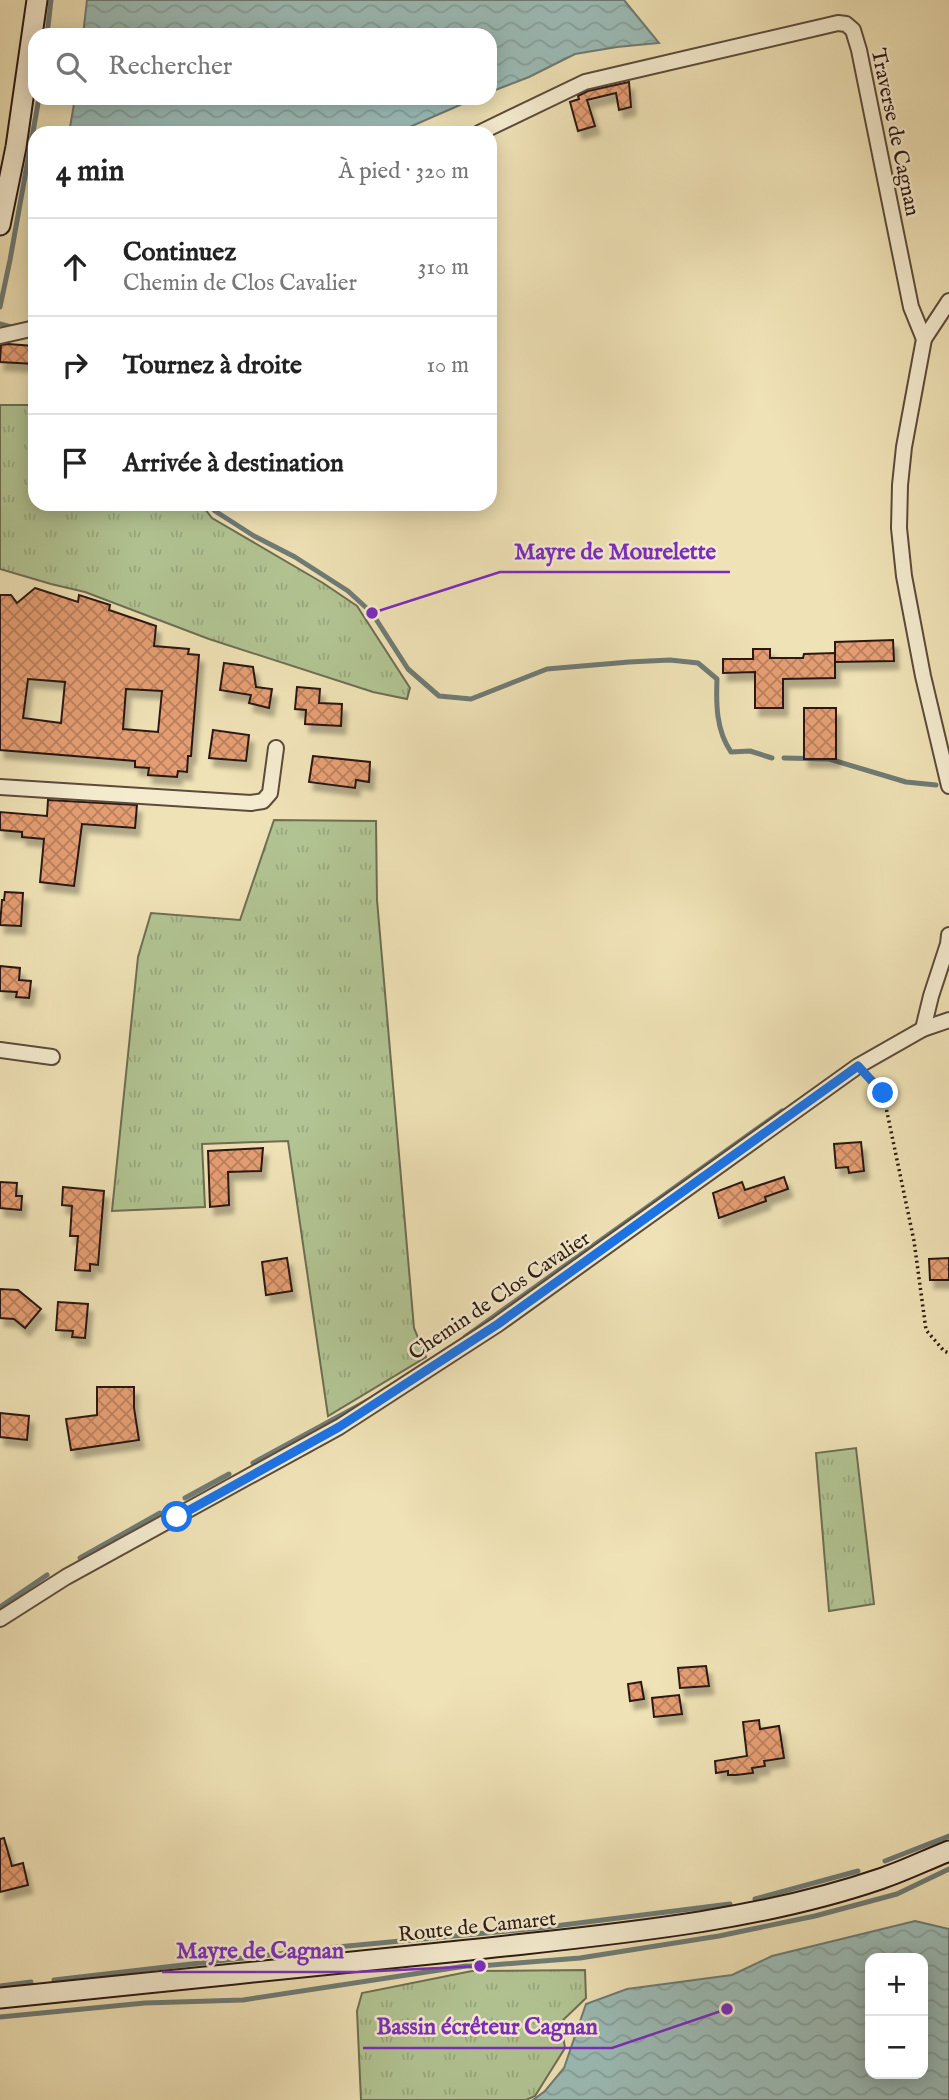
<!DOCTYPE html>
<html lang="fr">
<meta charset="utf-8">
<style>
:root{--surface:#fff;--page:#f6f6f6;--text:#222;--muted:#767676;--line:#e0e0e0}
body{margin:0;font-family:"IM FELL English",serif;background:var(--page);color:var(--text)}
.controls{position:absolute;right:21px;bottom:21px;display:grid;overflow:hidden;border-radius:14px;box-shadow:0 4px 18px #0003}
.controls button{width:63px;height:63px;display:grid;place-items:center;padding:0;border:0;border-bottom:2px solid var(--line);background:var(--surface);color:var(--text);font:35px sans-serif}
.stop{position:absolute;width:21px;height:21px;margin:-16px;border:5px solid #1a73e8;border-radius:50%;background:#fff}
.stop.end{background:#1a73e8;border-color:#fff;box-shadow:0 2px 7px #0008}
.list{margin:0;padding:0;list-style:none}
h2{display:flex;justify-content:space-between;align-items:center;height:91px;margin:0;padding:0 28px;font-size:30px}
h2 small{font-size:23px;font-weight:400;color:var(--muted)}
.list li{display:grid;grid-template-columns:46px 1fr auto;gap:21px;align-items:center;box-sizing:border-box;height:98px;padding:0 28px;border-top:2px solid var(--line)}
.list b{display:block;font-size:26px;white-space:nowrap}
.list p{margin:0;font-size:23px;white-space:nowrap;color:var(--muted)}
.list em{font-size:23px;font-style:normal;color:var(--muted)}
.icon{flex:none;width:38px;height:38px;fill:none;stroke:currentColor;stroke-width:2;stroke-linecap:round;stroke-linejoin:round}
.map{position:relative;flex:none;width:949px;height:2100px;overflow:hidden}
.search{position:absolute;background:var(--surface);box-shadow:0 4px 18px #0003;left:28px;top:28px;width:469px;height:77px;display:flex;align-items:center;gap:18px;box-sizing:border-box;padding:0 24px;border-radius:21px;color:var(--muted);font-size:26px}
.panel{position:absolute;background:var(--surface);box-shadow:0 4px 18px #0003;left:28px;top:126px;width:469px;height:385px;border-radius:21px}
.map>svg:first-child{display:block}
.grass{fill:url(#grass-tufts);stroke:#6e6e52;stroke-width:2}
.water{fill:url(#water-waves);stroke:#6f7b75;stroke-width:2;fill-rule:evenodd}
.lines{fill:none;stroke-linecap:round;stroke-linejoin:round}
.stream{stroke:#6f7b75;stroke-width:5}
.building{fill:url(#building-cross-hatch);stroke:#2b1912;stroke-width:2;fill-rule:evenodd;filter:url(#shadow)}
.street-casing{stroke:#5c4b3b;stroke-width:18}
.secondary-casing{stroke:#2b1912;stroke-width:23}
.path{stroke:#2b1912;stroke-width:3.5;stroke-dasharray:2 3.5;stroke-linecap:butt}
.street{stroke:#f5ecd0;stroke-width:14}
.secondary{stroke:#f5ecd0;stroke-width:19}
.route{stroke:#1a73e8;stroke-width:9}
.labels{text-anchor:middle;stroke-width:5;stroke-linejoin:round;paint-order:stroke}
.street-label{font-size:21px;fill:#2b1912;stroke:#f5ecd0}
.leader{fill:none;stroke:#7b2cbf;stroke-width:2.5}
.callout-dot{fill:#7b2cbf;stroke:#f5ecd0;stroke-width:2.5}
.callout-label{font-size:23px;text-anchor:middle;font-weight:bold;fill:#7b2cbf;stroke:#f5ecd0;stroke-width:5;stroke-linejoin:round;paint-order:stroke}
</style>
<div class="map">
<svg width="949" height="2100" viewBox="0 0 949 2100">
<defs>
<pattern id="grass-tufts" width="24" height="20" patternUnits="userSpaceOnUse" patternTransform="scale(1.75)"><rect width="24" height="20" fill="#b2c493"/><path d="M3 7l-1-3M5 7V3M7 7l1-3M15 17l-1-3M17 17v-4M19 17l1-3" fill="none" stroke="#99a87e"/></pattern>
<pattern id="water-waves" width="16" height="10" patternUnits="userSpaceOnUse" patternTransform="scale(1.75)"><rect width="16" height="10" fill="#9cbcb7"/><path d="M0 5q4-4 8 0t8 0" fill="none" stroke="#87a19c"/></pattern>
<pattern id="building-cross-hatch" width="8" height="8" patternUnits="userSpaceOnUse" patternTransform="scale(1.75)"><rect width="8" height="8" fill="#e59e73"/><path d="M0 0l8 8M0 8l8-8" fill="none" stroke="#ba805d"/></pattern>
<filter id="shadow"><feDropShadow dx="4.5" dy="8" stdDeviation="2" flood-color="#0004"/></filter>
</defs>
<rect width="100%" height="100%" fill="#efe2b6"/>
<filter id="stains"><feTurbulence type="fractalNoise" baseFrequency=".00286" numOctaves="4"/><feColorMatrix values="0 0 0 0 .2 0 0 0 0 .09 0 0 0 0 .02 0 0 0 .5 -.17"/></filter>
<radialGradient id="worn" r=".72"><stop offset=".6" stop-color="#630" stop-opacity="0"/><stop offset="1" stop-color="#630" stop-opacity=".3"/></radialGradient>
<g class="grass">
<path d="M0 405H35V504H201L212 518 323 583 357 606 410 688 407 699 373 692 209 639 85 592 51 584 0 569Z"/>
<path d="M274 820 376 821 377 900 414 1328 426 1357 328 1416 288 1141 202 1144 205 1207 112 1211 138 957 151 913 240 920Z"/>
<path d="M856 1448 874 1604 829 1611 816 1453Z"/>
<path d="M585 1970 586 1998 561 2022 565 2048 535 2096 526 2100H361L357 2011 362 1993 472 1971Z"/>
</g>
<g class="water">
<path d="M87 0H624L659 43 617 47 575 54 529 77 490 92V35H83Z"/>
<path d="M75 98H476L396 133H69Z"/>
<path d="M915 1921 949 1929V2100H533L545 2091 564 2068 586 2004 627 1989 732 1975 772 1956ZM923 1958V2074H870V1958Z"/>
</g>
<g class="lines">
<g class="stream">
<path d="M47 35 51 0"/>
<path d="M0 307 10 260 39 98"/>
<path d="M0 324 15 328"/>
<path d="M209 504 215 511 254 536 295 557 348 591 372 613 408 669 439 696 471 699 547 669 629 662 670 660 698 663 717 679C716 704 716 730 731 752L750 751 772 758"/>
<path d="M784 758 829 759 906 782 936 785"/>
<path d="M465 1337 782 1111"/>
<path d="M253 1463 369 1400"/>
<path d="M185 1498 229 1474"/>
<path d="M80 1558 160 1513"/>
<path d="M0 1607 47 1575"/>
<path d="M885 1861 949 1836"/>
<path d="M755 1899 858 1871"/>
<path d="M54 1980 337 1947 539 1928 730 1904"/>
<path d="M0 1986 31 1982"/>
<path d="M0 2017 145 2003 243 2000 466 1966H480L580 1958 719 1936 815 1916 897 1894 949 1869"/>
</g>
</g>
<g class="building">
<path d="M629 82 631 107 619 110 616 93 587 100 595 126 578 131 570 102 579 99 578 96 588 91Z"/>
<path d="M8 344 34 346 35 364 0 362 1 345Z"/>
<path d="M35 588 78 602 79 595 110 605 109 610 156 626 154 646 189 649 188 654 199 655 191 756H188L187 772 178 771 177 777 148 775 149 768 135 767V761L0 750V595H11L17 603ZM28 679 65 682 61 723 23 718ZM126 689 162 691 158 732 123 729Z"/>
<path d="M893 640 894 661 835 662V642Z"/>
<path d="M753 649H770V658H803L804 654 835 653V678L783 679V708H755V672L723 673V659H753Z"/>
<path d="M224 663 253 667 256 687 272 689 269 708 249 703 251 695 220 690Z"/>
<path d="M297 687 320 689 319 703 342 704 341 726 305 724 306 710 295 709Z"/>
<rect x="804" y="708" width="32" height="51"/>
<path d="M213 730 249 735 246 761 209 758Z"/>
<path d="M313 756 370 762 369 782 356 780 355 788 309 782Z"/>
<path d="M48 800 137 805 135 828 82 824 74 886 40 882 44 839 22 837V832L0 830V812L47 816Z"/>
<path d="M5 892 23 893 21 926 0 925 2 900H4Z"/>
<path d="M0 966 20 968 19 980 31 981 29 998 16 997 17 992 0 991Z"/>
<path d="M861 1142 864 1171 849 1173 848 1167 836 1168 834 1144Z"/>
<path d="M263 1148 261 1171 228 1172 229 1205 210 1207 208 1151Z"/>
<path d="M784 1177 788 1189 765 1197 766 1201 719 1218 713 1193 742 1182 745 1190Z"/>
<path d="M0 1182 17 1183 16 1196H22L21 1210 0 1208Z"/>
<path d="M63 1187 104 1191 98 1265 90 1264V1271L75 1270 78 1236H70L72 1206 62 1205Z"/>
<path d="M287 1258 292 1291 266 1295 262 1262Z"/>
<path d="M949 1258V1280H930L929 1259Z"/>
<path d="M0 1289 18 1290 41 1309 25 1328 14 1319 0 1318Z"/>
<path d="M58 1302 88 1304 85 1338 72 1337 73 1331 56 1330Z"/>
<path d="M97 1387H134V1408L139 1440 71 1450 66 1419 97 1415Z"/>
<path d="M0 1413 29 1416 27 1440 0 1437Z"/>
<path d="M706 1666 709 1686 680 1688 678 1668Z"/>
<path d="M641 1682 644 1699 630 1701 628 1684Z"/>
<path d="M679 1695 682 1714 654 1717 652 1698Z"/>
<path d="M759 1720 760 1729 779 1726 784 1758 764 1761 765 1766 752 1768 753 1773 736 1775H728V1771L716 1773 715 1761 747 1756 743 1722Z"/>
<path d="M4 1838 12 1866 23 1863 28 1885 0 1892V1839Z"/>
</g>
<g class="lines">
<defs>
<g id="street">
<path d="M479 133 585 82 838 23 846 24 853 30 859 50 911 307 924 339"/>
<path d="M949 301 924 339 904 447 900 485 899 528 904 576 923 676 949 786"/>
<path d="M0 336 35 328"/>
<path d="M0 787 251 803 263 801 270 793 276 748"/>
<path d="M923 1029 931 996 948 944 949 935"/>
<path d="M0 1050 52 1057"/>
<path d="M0 1619 66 1577 339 1427 498 1324 858 1066 923 1029 949 1020"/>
</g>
<g id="secondary">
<path d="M0 225 16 147 37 0"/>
<path d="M0 1998C156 1981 313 1967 469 1950 603 1935 752 1923 880 1879 904 1871 926 1860 949 1851"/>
</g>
</defs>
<use href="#street" class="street-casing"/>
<use href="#secondary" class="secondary-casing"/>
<path class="path" d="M869 1077 883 1093 914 1241 926 1330 944 1351 949 1353"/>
<use href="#street" class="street"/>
<use href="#secondary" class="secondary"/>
</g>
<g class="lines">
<path class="route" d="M177 1517 339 1427 498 1324 858 1066 883 1093"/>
</g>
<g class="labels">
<g class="street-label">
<text transform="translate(896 132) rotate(78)" y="7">Traverse de Cagnan</text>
<text transform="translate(499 1295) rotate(-34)" y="7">Chemin de Clos Cavalier</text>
<text transform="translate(477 1926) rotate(-6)" y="7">Route de Camaret</text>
</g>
</g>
<path class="leader" d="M372 613L500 572H730M480 1966L358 1972H162M727 2009L612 2048H363"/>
<g class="callout-dot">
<circle cx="372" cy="613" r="7"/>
<circle cx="480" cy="1966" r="7"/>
<circle cx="727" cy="2009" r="7"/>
</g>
<g class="callout-label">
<text x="615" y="559">Mayre de Mourelette</text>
<text x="260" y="1958">Mayre de Cagnan</text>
<text x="487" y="2034">Bassin écrêteur Cagnan</text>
</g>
<rect width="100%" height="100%" filter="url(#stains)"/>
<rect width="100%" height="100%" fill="url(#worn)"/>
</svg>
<div class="controls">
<button>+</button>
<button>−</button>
</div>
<div class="stop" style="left:177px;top:1517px"></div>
<div class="stop end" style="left:883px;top:1093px"></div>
<div class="search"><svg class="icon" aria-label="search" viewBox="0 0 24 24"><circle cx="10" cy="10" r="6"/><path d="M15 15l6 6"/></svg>Rechercher</div>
<section class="panel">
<h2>4 min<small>À pied · 320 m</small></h2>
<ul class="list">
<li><svg class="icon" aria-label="ahead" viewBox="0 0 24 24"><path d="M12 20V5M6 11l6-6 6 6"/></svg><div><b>Continuez</b><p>Chemin de Clos Cavalier</p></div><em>310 m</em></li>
<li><svg class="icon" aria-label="right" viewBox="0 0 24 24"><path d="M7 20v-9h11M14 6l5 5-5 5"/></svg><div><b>Tournez à droite</b></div><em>10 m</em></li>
<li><svg class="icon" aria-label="arrive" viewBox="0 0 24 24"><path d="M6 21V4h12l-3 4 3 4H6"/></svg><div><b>Arrivée à destination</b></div></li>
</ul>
</section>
</div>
